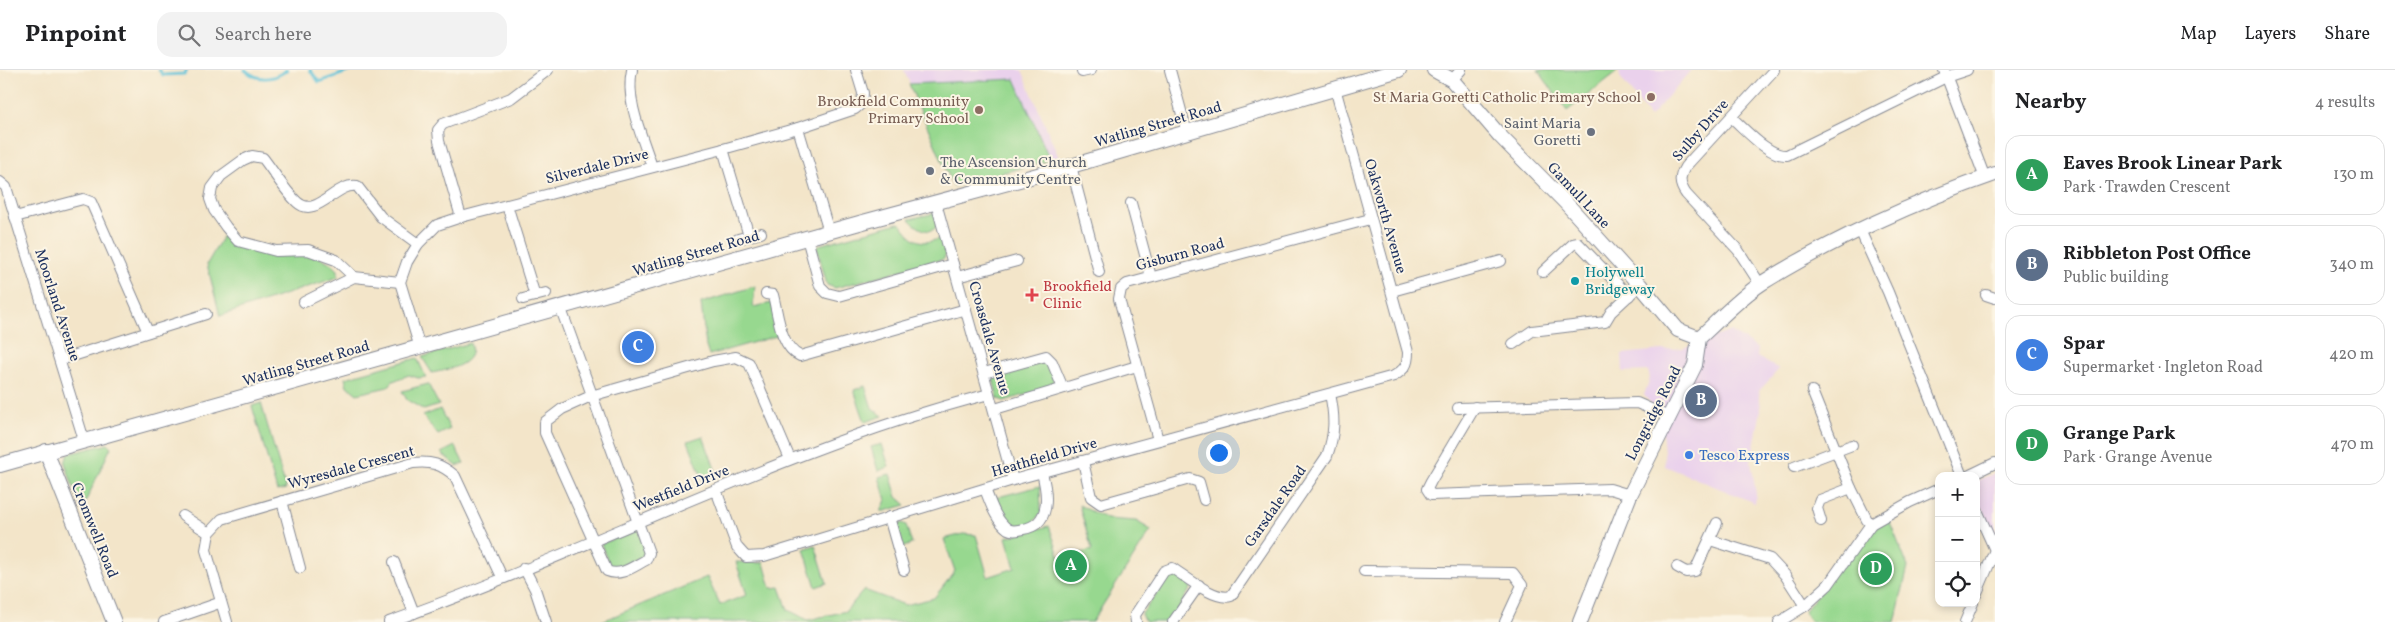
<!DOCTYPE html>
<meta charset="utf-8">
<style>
:root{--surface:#fff;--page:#f2f2f2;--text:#202124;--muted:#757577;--line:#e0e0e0;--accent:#1f6fb2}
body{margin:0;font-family:Vollkorn,serif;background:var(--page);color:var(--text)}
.controls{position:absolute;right:15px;bottom:15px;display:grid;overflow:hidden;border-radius:10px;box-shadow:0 2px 8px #0003}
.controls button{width:45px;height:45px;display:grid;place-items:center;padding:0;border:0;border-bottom:1px solid var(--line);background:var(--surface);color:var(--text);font:25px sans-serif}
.you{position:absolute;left:1218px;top:382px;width:18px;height:18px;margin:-12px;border:4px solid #fff;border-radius:50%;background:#1a73e8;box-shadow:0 0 0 8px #1a73e833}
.badge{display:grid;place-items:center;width:32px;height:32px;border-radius:50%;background:var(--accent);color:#fff;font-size:16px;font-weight:700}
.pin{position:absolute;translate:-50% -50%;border:2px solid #fff;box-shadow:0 1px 5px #0006}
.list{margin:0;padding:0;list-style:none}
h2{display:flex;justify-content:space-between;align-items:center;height:65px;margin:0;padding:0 20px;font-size:21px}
h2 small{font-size:16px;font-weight:400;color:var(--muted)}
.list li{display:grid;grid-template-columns:32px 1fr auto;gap:15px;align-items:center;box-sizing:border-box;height:80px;margin:0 10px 10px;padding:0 10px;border:1px solid var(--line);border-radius:15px}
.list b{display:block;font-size:19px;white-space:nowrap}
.list p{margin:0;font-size:16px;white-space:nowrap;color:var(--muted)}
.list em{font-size:16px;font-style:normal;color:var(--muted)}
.icon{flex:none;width:28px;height:28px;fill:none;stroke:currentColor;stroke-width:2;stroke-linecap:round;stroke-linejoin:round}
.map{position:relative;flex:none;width:1995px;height:552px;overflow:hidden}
header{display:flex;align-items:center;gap:30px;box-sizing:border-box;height:70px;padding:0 25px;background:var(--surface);border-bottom:1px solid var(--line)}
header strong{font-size:24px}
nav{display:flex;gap:28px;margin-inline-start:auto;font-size:18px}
.search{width:350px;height:45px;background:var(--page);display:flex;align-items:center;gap:12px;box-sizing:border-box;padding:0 18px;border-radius:15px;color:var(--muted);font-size:19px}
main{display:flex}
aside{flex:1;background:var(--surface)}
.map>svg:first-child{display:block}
.built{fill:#ead1ec}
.green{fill:#97d88f;stroke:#598476}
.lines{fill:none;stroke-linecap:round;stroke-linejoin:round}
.stream{stroke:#5bc1d8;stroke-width:3}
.street-casing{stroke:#878a94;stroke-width:12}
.secondary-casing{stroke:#878a94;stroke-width:16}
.street{stroke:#fff;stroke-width:10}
.secondary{stroke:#fff;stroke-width:14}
.education-dot{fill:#8d6e63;stroke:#fcf5e5;stroke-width:2}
.worship-dot{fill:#6b7280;stroke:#fcf5e5;stroke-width:2}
.culture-dot{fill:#0f9aa8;stroke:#fcf5e5;stroke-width:2}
.health-dot{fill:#e0444e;stroke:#fcf5e5;stroke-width:2}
.shop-dot{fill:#3f7fe0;stroke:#fcf5e5;stroke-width:2}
.labels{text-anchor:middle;stroke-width:4;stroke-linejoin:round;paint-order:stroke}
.education-label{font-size:15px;fill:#785e54;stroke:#fcf5e5;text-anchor:end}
.worship-label{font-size:15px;fill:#5b616d;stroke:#fcf5e5;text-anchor:end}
.street-label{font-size:15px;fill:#1b2f5e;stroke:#fcf5e5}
.culture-label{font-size:15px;fill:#0d838f;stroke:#fcf5e5;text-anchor:start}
.health-label{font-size:15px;fill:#be3a42;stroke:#fcf5e5;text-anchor:start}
.shop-label{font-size:15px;fill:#366cbe;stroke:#fcf5e5;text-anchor:start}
</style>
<header>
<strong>Pinpoint</strong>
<div class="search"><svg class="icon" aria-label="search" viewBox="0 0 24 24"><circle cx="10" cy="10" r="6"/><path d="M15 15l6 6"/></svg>Search here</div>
<nav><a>Map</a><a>Layers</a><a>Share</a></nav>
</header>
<main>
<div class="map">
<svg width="1995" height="552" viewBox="0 0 1995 552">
<rect width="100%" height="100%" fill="#fcf5e5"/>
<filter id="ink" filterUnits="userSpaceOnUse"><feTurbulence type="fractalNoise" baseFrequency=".02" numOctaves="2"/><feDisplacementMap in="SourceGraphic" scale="10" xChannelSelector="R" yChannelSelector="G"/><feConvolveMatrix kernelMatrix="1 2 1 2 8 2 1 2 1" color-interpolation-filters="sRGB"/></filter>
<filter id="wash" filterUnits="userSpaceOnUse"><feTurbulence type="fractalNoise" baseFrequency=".0096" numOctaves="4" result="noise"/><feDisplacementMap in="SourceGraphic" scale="20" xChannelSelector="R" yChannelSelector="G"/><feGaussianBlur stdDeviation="1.12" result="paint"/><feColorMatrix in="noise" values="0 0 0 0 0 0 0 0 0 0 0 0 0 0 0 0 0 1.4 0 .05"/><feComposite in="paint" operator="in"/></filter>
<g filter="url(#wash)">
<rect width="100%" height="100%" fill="#f3e5c9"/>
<g class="built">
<path d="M904 0H1022L1059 88 953 116Z"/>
<path d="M1619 0H1691L1650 47 1620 7Z"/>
<path d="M1731 261 1758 279 1757 287 1779 299 1759 321 1761 340 1751 392 1756 424 1755 433 1665 396 1661 346 1644 325 1650 308 1648 301 1623 302 1622 284 1683 278Z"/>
<path d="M1995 403V468L1976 424V411Z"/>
</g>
<g class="green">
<path d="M1538 0H1617L1618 1 1567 41Z"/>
<path d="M1015 9 1050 90 953 116 909 14Z"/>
<path d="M936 143C942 168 921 163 909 149Z"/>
<path d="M898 153 901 154C913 171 922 177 942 167L946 182 944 189 835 218 827 215 817 178 819 175Z"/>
<path d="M224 164C232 168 243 177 252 179 281 187 315 175 338 200V207L220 246 207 194Z"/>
<path d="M755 216 753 237 772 233 780 265 709 285 706 277 701 233Z"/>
<path d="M470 273C479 295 446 300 432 303L422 287Z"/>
<path d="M417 288 426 307 418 308 409 305 393 311 388 317 357 324 347 316 345 308Z"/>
<path d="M1039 292 1047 293C1052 300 1055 308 1052 317L1004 331 998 329 993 309 997 305Z"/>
<path d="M428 314 439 335 424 340 407 330 402 321Z"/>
<path d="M865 316 872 338 883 346 865 352 854 320Z"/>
<path d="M261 333 286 419 277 421 252 336Z"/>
<path d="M440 339 450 359 438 365 423 346Z"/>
<path d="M703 366 718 407 704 412 688 371Z"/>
<path d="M108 374 111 377 84 435 79 434 65 393 68 384Z"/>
<path d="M882 374 889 397 878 401 871 377Z"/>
<path d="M455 376 464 394 457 396 441 383Z"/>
<path d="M890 404 897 427 906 435 881 442 886 430 879 407Z"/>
<path d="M1040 416 1041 443 1032 454 1010 456 1003 447 994 428Z"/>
<path d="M1079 435 1107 449 1136 451 1151 460 1092 552H600L707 507 720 535 747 525 736 492 764 493 771 518 780 517 788 540 808 550 846 541 864 520 905 535 934 528 955 501 944 469 963 464 976 465 988 507 1015 498 1006 467 1049 456 1060 488 1092 480Z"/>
<path d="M1888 447 1908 497 1895 552H1811L1804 542 1865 465Z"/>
<path d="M902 453 906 455 912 474 901 478 897 456Z"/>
<path d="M638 459 645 481 641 488 615 498 609 495 601 474Z"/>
<path d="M815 475 827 513 816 517 804 479Z"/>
<path d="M1171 504H1177L1190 512 1191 518 1170 552H1146L1141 545Z"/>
</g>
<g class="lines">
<g class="stream">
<path d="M159 0 163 5 184 4 187 0"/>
<path d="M245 0C259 12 273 10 287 0"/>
<path d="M310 0 319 12 353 0"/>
</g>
</g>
</g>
<g filter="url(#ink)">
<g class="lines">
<defs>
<g id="street">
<path d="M632 0C625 31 643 68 652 97"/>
<path d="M1082 0V2L1091 0"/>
<path d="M1170 0 1187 63"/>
<path d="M1944 0 1985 108"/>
<path d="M1452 10 1461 0"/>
<path d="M1731 47C1745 59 1769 87 1787 85L1946 7 1967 0"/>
<path d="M798 58 829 162"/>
<path d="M723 79 749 166"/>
<path d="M1071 96 1099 202"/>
<path d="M0 112 6 117 84 370"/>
<path d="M936 133 1013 410"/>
<path d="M1131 133 1151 207"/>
<path d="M507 135 535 226"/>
<path d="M15 147 83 129 91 132 148 262"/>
<path d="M461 147 439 71 438 60 443 54 511 28 548 0"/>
<path d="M1860 160 1888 222 1962 406"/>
<path d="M807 168 820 216 827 223 839 226 953 194"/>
<path d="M738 169 761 163"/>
<path d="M1543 202 1573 174 1578 173 1629 226"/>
<path d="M354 207 336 190 308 180 276 181 238 171 226 157 214 140 210 129 212 118 221 106 243 90 252 86 263 88C274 102 284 120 297 132 316 150 336 112 357 116L381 147 418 174"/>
<path d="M957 207 1017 191"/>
<path d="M1760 214 1738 180 1686 124C1679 114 1679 107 1685 97L1774 0"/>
<path d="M1392 221 1501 191"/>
<path d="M766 224 773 225C778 244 780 277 800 286L966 239"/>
<path d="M1986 225 1995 228"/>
<path d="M523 229 546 223"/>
<path d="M304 232 354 207 400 212"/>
<path d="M561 239 649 483 646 490C634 496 621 507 607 501L545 363V352L562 339 591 326 713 291 736 287 749 293 790 389"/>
<path d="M1513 274 1532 261 1605 252 1611 242 1640 215"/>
<path d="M420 278 400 212 407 192 418 174 437 155 461 147 723 79 798 58 855 39 862 33 863 23 856 0"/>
<path d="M60 290 206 244"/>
<path d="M984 303 1046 286 1052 292 1063 318"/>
<path d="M1812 321 1851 418 1867 450 1871 454"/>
<path d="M1475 337 1431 411 1427 419 1431 425 1610 419 1630 425"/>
<path d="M1458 338 1637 333 1669 347"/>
<path d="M995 339 1137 296"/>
<path d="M1158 370 1119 229 1121 219 1127 214 1370 149"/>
<path d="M1083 391 1091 427 1101 434 1190 409 1199 412 1204 430"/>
<path d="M1794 397 1852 375"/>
<path d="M1968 406 1995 393"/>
<path d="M985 419C990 432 996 451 1008 459 1013 462 1018 460 1023 459 1051 455 1048 425 1042 403"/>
<path d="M716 420 737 477 746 487 764 486 1013 410 1394 306C1405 299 1408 295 1408 282L1335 18"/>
<path d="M282 431 300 498"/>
<path d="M1976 438 1995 480"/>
<path d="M183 446 209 463"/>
<path d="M889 447 904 500"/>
<path d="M1821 451 1817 438 1820 430 1851 418"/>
<path d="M1710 470 1770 489 1785 505 1805 536"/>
<path d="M394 492 414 543"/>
<path d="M1677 497 1686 502 1695 501 1717 453"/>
<path d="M524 498 535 519 546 552"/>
<path d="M1364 501 1513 503 1522 515 1505 552"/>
<path d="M1976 525 1995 480"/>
<path d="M164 552 219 533"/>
<path d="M227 552 206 480 209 463 222 449 413 393C431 391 441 394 455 406L502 507"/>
<path d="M389 552C591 481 781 378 989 324"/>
<path d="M1136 552 1135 545 1164 501 1172 498C1186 507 1215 531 1231 526L1327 386C1335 364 1335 347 1330 324"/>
<path d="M1173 552 1199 515"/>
<path d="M1779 552 1805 536 1828 515 1871 454 1910 432 1939 419"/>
<path d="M1965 552 1973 533"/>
</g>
<g id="secondary">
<path d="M1434 0 1452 10 1500 66 1565 132 1640 215 1678 260 1699 268"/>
<path d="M46 381 114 552"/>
<path d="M0 395 863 152 1071 96 1399 0"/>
<path d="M1580 552 1630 425 1695 295 1699 268C1719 250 1739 228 1762 213 1831 170 1917 131 1995 104"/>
</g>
</defs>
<use href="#street" class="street-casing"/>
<use href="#secondary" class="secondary-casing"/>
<use href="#street" class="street"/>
<use href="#secondary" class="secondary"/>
</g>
</g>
<g class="education-dot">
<circle cx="1651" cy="27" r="5"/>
<circle cx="979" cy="40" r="5"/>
</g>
<g class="worship-dot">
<circle cx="1591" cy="62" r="5"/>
<circle cx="930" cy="101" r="5"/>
</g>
<circle class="culture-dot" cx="1575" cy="211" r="5"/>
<path class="health-dot" d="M1029.5 217.5h5v5h5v5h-5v5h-5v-5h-5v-5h5z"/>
<circle class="shop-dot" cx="1689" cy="385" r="5"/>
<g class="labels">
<g class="education-label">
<text x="1641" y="32">St Maria Goretti Catholic Primary School</text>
<text x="969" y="36">Brookfield Community<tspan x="969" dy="17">Primary School</tspan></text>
</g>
<g class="worship-label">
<text x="1581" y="58">Saint Maria<tspan x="1581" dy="17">Goretti</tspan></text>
<text x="940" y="97" text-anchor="start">The Ascension Church<tspan x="940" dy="17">&amp; Community Centre</tspan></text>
</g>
<g class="street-label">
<text transform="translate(1158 54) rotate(-16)" y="5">Watling Street Road</text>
<text transform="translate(1700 60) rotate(-49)" y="5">Sulby Drive</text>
<text transform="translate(597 96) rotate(-14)" y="5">Silverdale Drive</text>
<text transform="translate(1579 125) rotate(47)" y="5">Gamull Lane</text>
<text transform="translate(1386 146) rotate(74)" y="5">Oakworth Avenue</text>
<text transform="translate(696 183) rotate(-16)" y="5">Watling Street Road</text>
<text transform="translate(1180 184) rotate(-15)" y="5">Gisburn Road</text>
<text transform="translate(58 235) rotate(72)" y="5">Moorland Avenue</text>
<text transform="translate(990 268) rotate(74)" y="5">Croasdale Avenue</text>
<text transform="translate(306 293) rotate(-16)" y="5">Watling Street Road</text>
<text transform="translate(1653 343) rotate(-63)" y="5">Longridge Road</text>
<text transform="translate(1044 387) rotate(-16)" y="5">Heathfield Drive</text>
<text transform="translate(351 397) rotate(-15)" y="5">Wyresdale Crescent</text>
<text transform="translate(681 418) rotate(-22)" y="5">Westfield Drive</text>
<text transform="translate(1275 436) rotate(-55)" y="5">Garsdale Road</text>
<text transform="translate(95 460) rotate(68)" y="5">Cromwell Road</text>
</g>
<g class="culture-label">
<text x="1585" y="207">Holywell<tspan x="1585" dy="17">Bridgeway</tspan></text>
</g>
<g class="health-label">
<text x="1043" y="221">Brookfield<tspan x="1043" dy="17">Clinic</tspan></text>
</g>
<g class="shop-label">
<text x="1699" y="390">Tesco Express</text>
</g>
</g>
</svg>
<div class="controls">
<button>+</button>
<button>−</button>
<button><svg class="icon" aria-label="locate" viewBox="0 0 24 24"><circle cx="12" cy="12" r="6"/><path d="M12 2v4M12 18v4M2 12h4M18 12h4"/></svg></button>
</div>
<div class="you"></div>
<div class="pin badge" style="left:1071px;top:496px;background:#2e9e5b">A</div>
<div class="pin badge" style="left:1701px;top:331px;background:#5c6f8a">B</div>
<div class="pin badge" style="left:638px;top:277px;background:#3f7fe0">C</div>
<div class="pin badge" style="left:1876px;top:499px;background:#2e9e5b">D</div>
</div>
<aside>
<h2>Nearby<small>4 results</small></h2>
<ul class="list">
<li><span class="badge" style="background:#2e9e5b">A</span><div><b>Eaves Brook Linear Park</b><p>Park · Trawden Crescent</p></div><em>130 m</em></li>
<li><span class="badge" style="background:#5c6f8a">B</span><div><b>Ribbleton Post Office</b><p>Public building</p></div><em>340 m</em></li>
<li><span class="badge" style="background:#3f7fe0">C</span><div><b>Spar</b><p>Supermarket · Ingleton Road</p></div><em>420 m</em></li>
<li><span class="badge" style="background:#2e9e5b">D</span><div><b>Grange Park</b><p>Park · Grange Avenue</p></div><em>470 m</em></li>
</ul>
</aside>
</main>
